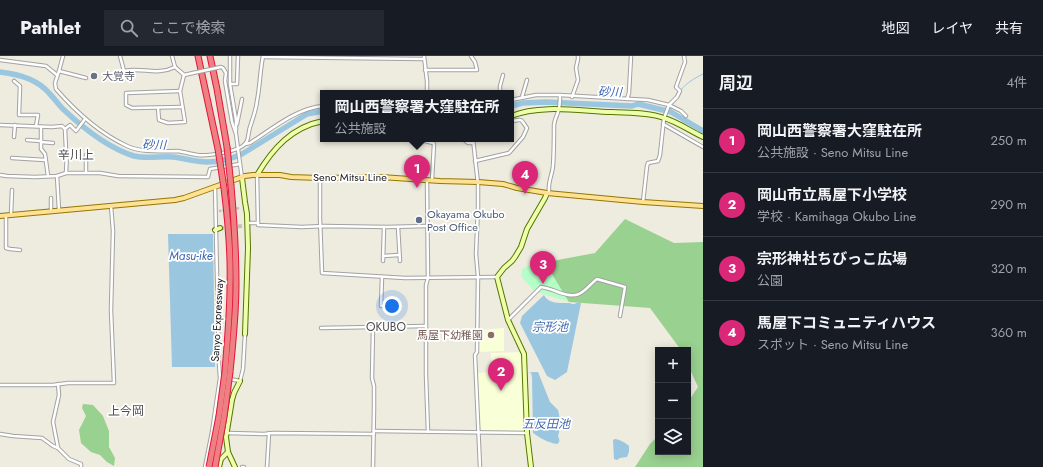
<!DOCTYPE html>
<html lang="ja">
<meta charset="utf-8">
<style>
:root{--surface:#171b24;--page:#242831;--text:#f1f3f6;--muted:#9ea1a6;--line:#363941;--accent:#db2777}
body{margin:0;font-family:Jost,"Noto Sans JP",sans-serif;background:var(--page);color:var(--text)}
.controls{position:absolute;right:12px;bottom:12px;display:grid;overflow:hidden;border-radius:0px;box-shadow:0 2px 10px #0003}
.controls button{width:36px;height:36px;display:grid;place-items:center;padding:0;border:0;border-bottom:1px solid var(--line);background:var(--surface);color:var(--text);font:20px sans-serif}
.you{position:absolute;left:392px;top:250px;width:14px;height:14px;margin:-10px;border:3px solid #fff;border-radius:50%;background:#1a73e8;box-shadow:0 0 0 6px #1a73e833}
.badge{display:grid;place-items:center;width:26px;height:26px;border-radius:50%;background:var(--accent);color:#fff;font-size:13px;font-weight:700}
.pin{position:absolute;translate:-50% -33px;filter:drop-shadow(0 1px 2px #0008)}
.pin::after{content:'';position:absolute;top:21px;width:14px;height:12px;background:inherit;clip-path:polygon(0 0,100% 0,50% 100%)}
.popup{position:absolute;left:320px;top:34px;width:194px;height:52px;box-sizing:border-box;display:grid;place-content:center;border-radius:0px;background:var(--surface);filter:drop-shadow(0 1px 3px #0005);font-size:13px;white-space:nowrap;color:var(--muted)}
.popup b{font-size:15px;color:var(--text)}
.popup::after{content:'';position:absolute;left:50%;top:100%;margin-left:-8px;border:8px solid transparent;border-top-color:var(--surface)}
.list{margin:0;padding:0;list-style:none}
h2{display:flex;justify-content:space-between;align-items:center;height:52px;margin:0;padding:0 16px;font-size:17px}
h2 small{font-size:13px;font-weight:400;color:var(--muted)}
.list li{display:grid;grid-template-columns:26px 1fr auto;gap:12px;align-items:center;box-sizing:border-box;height:64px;padding:0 16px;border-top:1px solid var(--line)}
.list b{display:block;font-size:15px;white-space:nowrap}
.list p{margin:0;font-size:13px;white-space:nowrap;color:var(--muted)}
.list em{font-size:13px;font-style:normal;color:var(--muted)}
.icon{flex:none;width:22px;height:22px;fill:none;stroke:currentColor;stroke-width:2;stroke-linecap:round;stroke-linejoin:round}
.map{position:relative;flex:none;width:703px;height:411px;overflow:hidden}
header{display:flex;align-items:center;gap:24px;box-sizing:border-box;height:56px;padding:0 20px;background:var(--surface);border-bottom:1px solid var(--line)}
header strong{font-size:19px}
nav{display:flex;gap:22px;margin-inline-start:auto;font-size:14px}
.search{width:280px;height:36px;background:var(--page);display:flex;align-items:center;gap:10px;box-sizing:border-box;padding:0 14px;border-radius:0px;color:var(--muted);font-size:15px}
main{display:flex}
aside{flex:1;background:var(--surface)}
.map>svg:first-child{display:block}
.education{fill:#f9ffd7}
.forest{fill:#99d190}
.park{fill:#b6fec7}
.water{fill:#9bc6e0}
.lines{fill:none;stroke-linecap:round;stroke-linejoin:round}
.stream{stroke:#9bc6e0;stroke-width:1}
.river{stroke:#9bc6e0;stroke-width:5.5}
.street-tunnel{stroke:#c4c1b8;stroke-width:2.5;stroke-dasharray:2.5 1;stroke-linecap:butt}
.secondary-tunnel{stroke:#c4c1b8;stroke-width:4;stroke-dasharray:4 2;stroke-linecap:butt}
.street-casing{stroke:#a2a2a2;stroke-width:4.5}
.secondary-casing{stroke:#567400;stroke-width:6}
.primary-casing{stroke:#927800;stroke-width:6}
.highway-casing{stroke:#e4143b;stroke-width:7}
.street{stroke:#fff;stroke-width:2.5}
.secondary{stroke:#eeffac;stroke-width:4}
.primary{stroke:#ffe193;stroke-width:4}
.highway{stroke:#ee7f82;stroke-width:5}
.street-bridge-casing{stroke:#a2a2a2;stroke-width:4.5;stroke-linecap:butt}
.highway-bridge-casing{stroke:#e4143b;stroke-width:7;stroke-linecap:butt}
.street-bridge{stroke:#fff;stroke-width:2.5}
.highway-bridge{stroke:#ee7f82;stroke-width:5}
.worship-dot{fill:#6b7280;stroke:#fff;stroke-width:1.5}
.service-dot{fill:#5c6f8a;stroke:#fff;stroke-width:1.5}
.education-dot{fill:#8d6e63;stroke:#fff;stroke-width:1.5}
.labels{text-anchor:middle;stroke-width:3.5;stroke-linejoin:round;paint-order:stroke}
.worship-label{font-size:11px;fill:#5b616d;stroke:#fff;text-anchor:start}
.street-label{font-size:11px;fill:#1b1b1b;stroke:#fff}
.service-label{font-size:11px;fill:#4e5e75;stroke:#fff;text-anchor:start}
.education-label{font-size:11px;fill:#785e54;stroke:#fff;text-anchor:end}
.water-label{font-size:12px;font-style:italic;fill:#4068b2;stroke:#fff}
.neighbourhood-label{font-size:12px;fill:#4e4e4e;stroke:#fff}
</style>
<header>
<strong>Pathlet</strong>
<div class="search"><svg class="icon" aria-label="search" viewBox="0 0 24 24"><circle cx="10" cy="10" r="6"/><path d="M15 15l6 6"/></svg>ここで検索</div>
<nav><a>地図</a><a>レイヤ</a><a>共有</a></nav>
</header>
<main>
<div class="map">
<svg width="703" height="411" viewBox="0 0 703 411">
<rect width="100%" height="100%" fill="#eeebdf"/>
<g class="education">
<path d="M504 272V295L479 296 478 274Z"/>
<path d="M522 296 523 299 525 375 524 376H481L479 374 477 317 491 316V297Z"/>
</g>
<g class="forest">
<path d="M625 163 674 187 703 186V411H635L650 388 658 380V396H688V346L698 331 688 309V294H681L650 252 569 246 531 209 595 197Z"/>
<path d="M83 348 93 349 103 360 109 375V391L115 402 114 410 107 406 100 399 91 396 81 387 79 374 86 360 82 352Z"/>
</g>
<path class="park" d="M531 209 536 214 545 215 552 218 569 246 534 235 521 220 523 212Z"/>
<g class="water">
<path d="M168 178H213L215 311H172Z"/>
<path d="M544 239C548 248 560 247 569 247 573 248 574 249 578 246L581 247 567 316 555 324 547 320 520 267 522 260Z"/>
<path d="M533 316H538L550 346 558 354C560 362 561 372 558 380 559 383 561 386 557 388 549 387 540 382 533 377L532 321 531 317H528Z"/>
<path d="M615 383C619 383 626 387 629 390V396L627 401 620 402 617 404 614 403 613 384Z"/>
</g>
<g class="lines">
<g class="stream">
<path d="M681 34C686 27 695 22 703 18"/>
<path d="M672 49 680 39V37"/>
<path d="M669 56 671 52"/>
</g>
<g class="river">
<path d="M0 16C18 18 37 23 49 37 54 42 58 48 63 53 82 71 108 92 134 100 146 103 161 100 173 101 184 102 195 106 207 106 219 106 231 103 242 98L307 58 323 55"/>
<path d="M511 50 523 47 546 46 632 50 638 48 659 53 671 56 703 75"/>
</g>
<path class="street-tunnel" d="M219 155 240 152"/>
<path class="secondary-tunnel" d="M220 172 242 170"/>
<defs>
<g id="street">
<path d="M63 0 59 15 55 27 56 33C76 56 99 77 127 90 142 97 161 95 177 95 184 96 191 98 198 99 208 100 238 96 245 88 249 84 248 77 250 71 253 62 256 54 257 45 260 30 260 15 263 0"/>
<path d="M120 0 124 15C142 11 157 20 175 11"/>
<path d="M172 0 175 11 182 17 184 19"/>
<path d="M230 0V28L236 64V75"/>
<path d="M424 0 427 25V37"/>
<path d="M263 1 424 3"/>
<path d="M0 4 46 10 57 19"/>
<path d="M221 11 223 12 226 17 225 25 232 66 236 78 240 108"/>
<path d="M425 14H477L475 6 471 0"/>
<path d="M59 15 86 22"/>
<path d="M184 19 193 17"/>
<path d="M14 25 20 30 19 59H38L36 70"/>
<path d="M230 28H237L238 0"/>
<path d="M180 35 126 37V49L132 52 182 51"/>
<path d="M500 37V30L503 19"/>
<path d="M522 41 527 24"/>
<path d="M572 41 578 24 576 12 578 3V0"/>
<path d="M627 43 629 37 631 0"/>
<path d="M511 44 536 39H560L648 44 669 49 681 55 686 60"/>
<path d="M158 52 159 64 168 67 185 66 180 35 184 19"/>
<path d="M237 68 242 43"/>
<path d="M663 68 703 91"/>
<path d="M0 69 52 71 62 70 65 73 70 69 76 75 85 63"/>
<path d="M41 71V93L45 98 48 120"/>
<path d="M65 73 66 94 67 97 66 117"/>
<path d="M14 81 15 69"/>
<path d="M424 83 425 85 433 87 434 88 432 124"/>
<path d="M463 83 468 87H473"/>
<path d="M473 83 478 128V151L476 198 478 221 477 296 475 299 480 411"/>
<path d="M27 84 41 85"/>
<path d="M41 86 53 87"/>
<path d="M245 88 250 87C272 73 297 52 323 50"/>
<path d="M12 102 45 104"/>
<path d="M475 105 509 97 523 81 527 72C519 61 523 64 511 65"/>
<path d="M86 117V99"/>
<path d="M0 119 7 120 35 121 57 120 66 117H100L118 120 208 121 210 113 240 108 242 122"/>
<path d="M257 119 258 167"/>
<path d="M57 120 59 154"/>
<path d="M320 122V162L322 217 405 222 497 221"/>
<path d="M427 124 428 222 426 229V319L428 376"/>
<path d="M548 136 549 135C548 125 552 120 553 110 554 96 554 82 554 69 555 62 556 62 558 56 560 51 560 45 560 39"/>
<path d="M51 142V155"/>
<path d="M643 146 647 110 648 107 658 105 660 99 664 62 669 49 677 41 680 35 676 31 685 6 684 0"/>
<path d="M11 159 12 134"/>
<path d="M6 160V192L10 193 20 194"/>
<path d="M248 167H258V169L302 171 324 170 387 171 427 170"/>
<path d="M398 171 400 205"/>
<path d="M383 200 399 199"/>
<path d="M383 205 384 171"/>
<path d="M381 250 382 221"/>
<path d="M508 264 541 231C553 232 567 243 579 238 587 234 591 227 597 223L625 231 620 260"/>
<path d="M321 272 426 270"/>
<path d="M230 323 240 325 243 313 245 278"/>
<path d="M58 328 59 339 53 366 58 392 69 403 81 408V411"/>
<path d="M0 329H53L68 327H114L111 254 113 175 111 150"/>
<path d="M374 375 527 377"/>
<path d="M227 377 264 378 273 377 374 378"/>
<path d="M0 378 13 380 42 382 53 390 58 392"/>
<path d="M205 411 212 376 220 322 219 308 215 131"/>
<path d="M242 411H244"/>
<path d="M267 411 269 377"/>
<path d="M373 411 374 352V330L372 322 373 271"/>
</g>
<g id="secondary">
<path d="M511 60C541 48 580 55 612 56 629 57 648 56 664 62 678 66 690 75 703 81"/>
<path d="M257 119C273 92 292 71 323 65"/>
<path d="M242 122 245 146 247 158 248 192 245 278"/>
<path d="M215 174 220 172"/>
<path d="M219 411 221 403 228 396"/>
<path d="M235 411 228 396 226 381 232 344 234 337 240 325"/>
<path d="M531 411 527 377 524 298 508 264 497 221 504 212 512 205 515 201 521 191 527 173 545 142 547 137"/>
</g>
<path id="primary" d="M0 160 175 144 184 142 245 120 253 119H280L291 121 320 122 381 121 440 125 478 126 503 128 517 132 547 137 643 146 703 150"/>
<g id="highway">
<path d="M198 0 218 93"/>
<path d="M210 0 217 33 227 91"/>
<path d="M224 132C228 164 231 197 230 230 230 259 227 287 225 316"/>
<path d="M230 316C233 287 236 257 236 228 236 195 234 163 231 130"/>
</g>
</defs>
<use href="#street" class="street-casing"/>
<use href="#secondary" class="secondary-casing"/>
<use href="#primary" class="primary-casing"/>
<use href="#highway" class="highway-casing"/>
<use href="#street" class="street"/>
<use href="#secondary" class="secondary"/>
<use href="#primary" class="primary"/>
<use href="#highway" class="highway"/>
<defs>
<path id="street-bridge" d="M193 17 221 11"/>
<g id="highway-bridge">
<path d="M227 91 231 130"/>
<path d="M218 93 224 132"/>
<path d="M209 411 219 360 225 316"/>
<path d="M215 411 224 361 230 316"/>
</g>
</defs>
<use href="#street-bridge" class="street-bridge-casing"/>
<use href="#highway-bridge" class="highway-bridge-casing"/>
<use href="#street-bridge" class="street-bridge"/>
<use href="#highway-bridge" class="highway-bridge"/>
</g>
<circle class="worship-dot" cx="94" cy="20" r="4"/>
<circle class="service-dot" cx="419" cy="164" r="4"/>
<circle class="education-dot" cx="491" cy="279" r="4"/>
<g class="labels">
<g class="worship-label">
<text x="102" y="24">大覚寺</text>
</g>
<g class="street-label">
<text x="350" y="125">Seno Mitsu Line</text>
<text transform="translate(217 264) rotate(-87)" y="4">Sanyo Expressway</text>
</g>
<g class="service-label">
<text x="427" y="162">Okayama Okubo<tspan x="427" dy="13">Post Office</tspan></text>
</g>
<g class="education-label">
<text x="483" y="283">馬屋下幼稚園</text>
</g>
<g class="water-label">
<text transform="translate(610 36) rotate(2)" y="4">砂川</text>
<text transform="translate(154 89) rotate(1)" y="4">砂川</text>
<text x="191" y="204">Masu-ike</text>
<text x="550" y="275">宗形池</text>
<text x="546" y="372">五反田池</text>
</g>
<g class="neighbourhood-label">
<text x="76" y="103">辛川上</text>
<text x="386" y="275">OKUBO</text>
<text x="126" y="359">上今岡</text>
</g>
</g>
</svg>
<div class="controls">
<button>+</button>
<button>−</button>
<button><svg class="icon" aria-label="layers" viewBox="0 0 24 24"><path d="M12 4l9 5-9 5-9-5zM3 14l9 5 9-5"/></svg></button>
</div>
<div class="you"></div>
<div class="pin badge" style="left:417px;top:132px">1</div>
<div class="popup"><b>岡山西警察署大窪駐在所</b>公共施設</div>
<div class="pin badge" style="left:501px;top:335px">2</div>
<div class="pin badge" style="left:543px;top:228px">3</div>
<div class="pin badge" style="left:525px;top:138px">4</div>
</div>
<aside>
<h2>周辺<small>4件</small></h2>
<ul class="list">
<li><span class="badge">1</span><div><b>岡山西警察署大窪駐在所</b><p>公共施設 · Seno Mitsu Line</p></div><em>250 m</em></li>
<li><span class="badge">2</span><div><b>岡山市立馬屋下小学校</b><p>学校 · Kamihaga Okubo Line</p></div><em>290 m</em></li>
<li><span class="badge">3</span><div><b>宗形神社ちびっこ広場</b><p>公園</p></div><em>320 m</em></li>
<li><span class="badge">4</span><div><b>馬屋下コミュニティハウス</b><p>スポット · Seno Mitsu Line</p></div><em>360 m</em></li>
</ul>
</aside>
</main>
